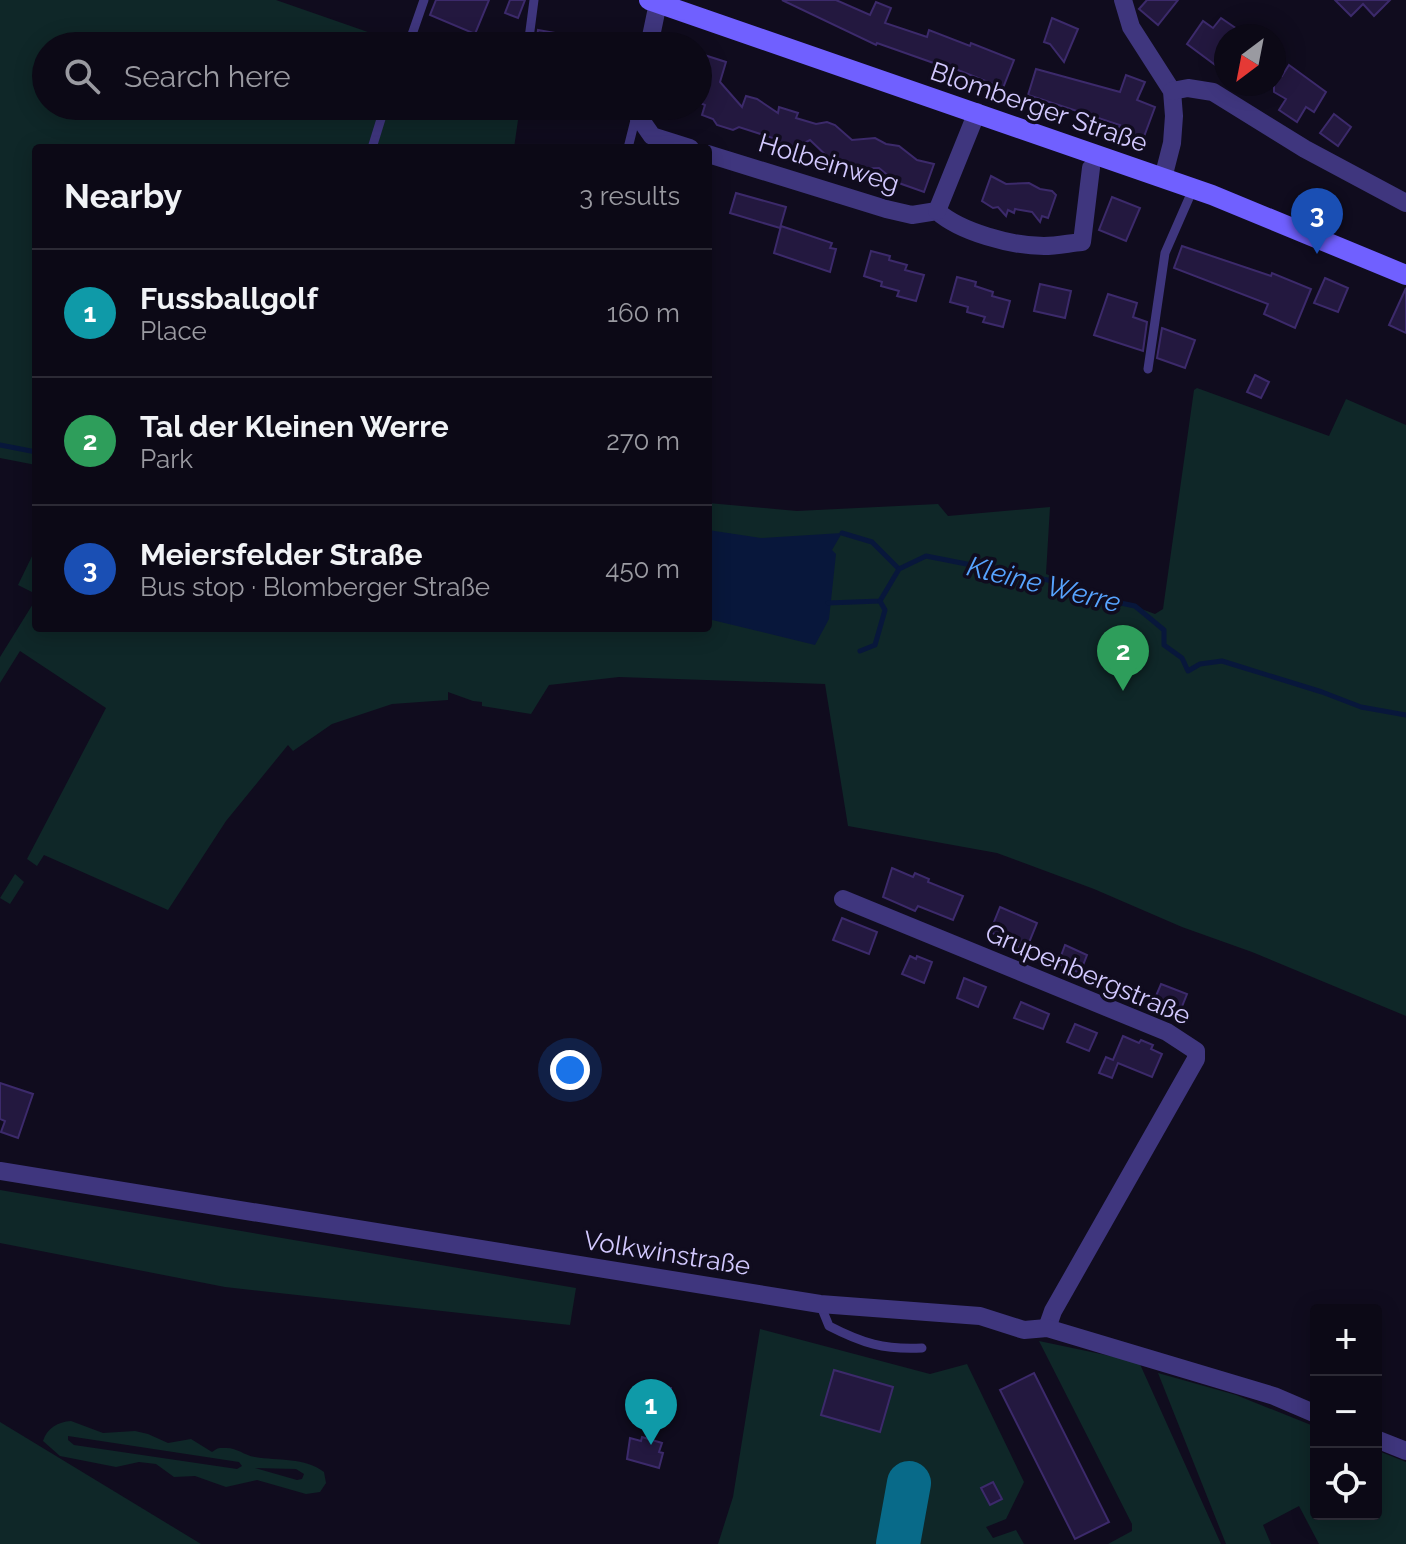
<!DOCTYPE html>
<meta charset="utf-8">
<style>
:root{--surface:#0c0916;--page:#15121f;--text:#f1f3f6;--muted:#9a9aa1;--line:#2c2a35;--accent:#7c3aed}
body{margin:0;font-family:Raleway,sans-serif;background:var(--page);color:var(--text)}
.controls{position:absolute;right:24px;bottom:24px;display:grid;overflow:hidden;border-radius:8px;box-shadow:0 4px 20px #0003}
.controls button{width:72px;height:72px;display:grid;place-items:center;padding:0;border:0;border-bottom:2px solid var(--line);background:var(--surface);color:var(--text);font:40px sans-serif}
.compass{position:absolute;left:1214px;top:24px;width:72px;height:72px;border-radius:50%;background:var(--surface);box-shadow:0 4px 20px #0003;rotate:212deg}
.you{position:absolute;left:570px;top:1070px;width:28px;height:28px;margin:-20px;border:6px solid #fff;border-radius:50%;background:#1a73e8;box-shadow:0 0 0 12px #1a73e833}
.badge{display:grid;place-items:center;width:52px;height:52px;border-radius:50%;background:var(--accent);color:#fff;font-size:26px;font-weight:700}
.pin{position:absolute;translate:-50% -66px;filter:drop-shadow(0 2px 4px #0008)}
.pin::after{content:'';position:absolute;top:42px;width:28px;height:24px;background:inherit;clip-path:polygon(0 0,100% 0,50% 100%)}
.list{margin:0;padding:0;list-style:none}
h2{display:flex;justify-content:space-between;align-items:center;height:104px;margin:0;padding:0 32px;font-size:34px}
h2 small{font-size:26px;font-weight:400;color:var(--muted)}
.list li{display:grid;grid-template-columns:52px 1fr auto;gap:24px;align-items:center;box-sizing:border-box;height:128px;padding:0 32px;border-top:2px solid var(--line)}
.list b{display:block;font-size:30px;white-space:nowrap}
.list p{margin:0;font-size:26px;white-space:nowrap;color:var(--muted)}
.list em{font-size:26px;font-style:normal;color:var(--muted)}
.icon{flex:none;width:44px;height:44px;fill:none;stroke:currentColor;stroke-width:2;stroke-linecap:round;stroke-linejoin:round}
.map{position:relative;flex:none;width:1406px;height:1544px;overflow:hidden}
.search{position:absolute;background:var(--surface);box-shadow:0 4px 20px #0003;left:32px;top:32px;width:680px;height:88px;display:flex;align-items:center;gap:20px;box-sizing:border-box;padding:0 28px;border-radius:44px;color:var(--muted);font-size:30px}
.panel{position:absolute;background:var(--surface);box-shadow:0 4px 20px #0003;left:32px;top:144px;width:680px;height:488px;border-radius:8px}
.map>svg:first-child{display:block}
.green{fill:#0f2728;fill-rule:evenodd}
.water{fill:#08173b}
.lines{fill:none;stroke-linecap:round;stroke-linejoin:round}
.stream{stroke:#08173b;stroke-width:5}
.taxiway{stroke:#086a89;stroke-width:44}
.building{fill:#23183f;stroke:#3c2a6b;stroke-width:2}
.lane{stroke:#3f367e;stroke-width:9}
.street{stroke:#3f367e;stroke-width:18}
.secondary{stroke:#7060ff;stroke-width:20}
.labels{text-anchor:middle;stroke-width:7;stroke-linejoin:round;paint-order:stroke}
.street-label{font-size:26px;fill:#d3c9ff;stroke:#100c1e}
.water-label{font-size:28px;font-style:italic;fill:#57a4ff;stroke:#100c1e}
</style>
<div class="map">
<svg width="1406" height="1544" viewBox="0 0 1406 1544">
<rect width="100%" height="100%" fill="#100c1e"/>
<g class="green">
<path d="M0 0H276L408 46H46V106H520L514 148H36V465L0 458Z"/>
<path d="M1197 388 1329 436 1346 399 1406 425V1016L1252 952 1182 927 1094 889 997 853 848 826 825 684 619 677 549 685 531 714 482 706V702L473 701 448 692V700L392 704 332 724 293 751 288 745 226 821 168 910 44 855 37 866 27 859 106 708 20 651 0 683V657L36 599V628H708V503L797 511 938 504 948 516 1050 507 1046 574 1155 614 1163 609 1194 390Z"/>
<path d="M36 548V594L18 585Z"/>
<path d="M15 874 24 882 10 904 0 898Z"/>
<path d="M0 1190 576 1288 570 1325 225 1287 0 1243Z"/>
<path d="M760 1329 930 1374 967 1364 1024 1482 1006 1519 986 1527 993 1538 1016 1530 1024 1544H718L733 1497Z"/>
<path d="M1039 1341 1139 1362 1221 1544H1108L1132 1531V1524Z"/>
<path d="M1158 1373 1236 1395 1316 1427V1514H1376V1450L1406 1462V1544H1319L1299 1506 1263 1525 1271 1544H1226Z"/>
<path d="M71 1421 103 1433 135 1431 148 1434 168 1443 191 1439 212 1452C218 1448 217 1448 224 1448 237 1447 243 1455 255 1457 278 1461 305 1457 324 1472L326 1483 320 1492 306 1494 257 1480 226 1487 195 1476 174 1477 156 1464 139 1462 116 1467 60 1456 43 1441C47 1428 58 1422 71 1421ZM68 1436 239 1462 242 1466 237 1469 74 1445 68 1440ZM255 1468 296 1469 304 1474 302 1479 297 1480Z"/>
<path d="M0 1422 201 1544H0Z"/>
</g>
<path class="water" d="M708 530 761 538 842 533 832 550 836 554 829 619 815 645 708 619Z"/>
<g class="lines">
<g class="stream">
<path d="M0 445 36 452"/>
<path d="M842 533 872 542 899 569"/>
<path d="M828 603 880 601 899 569 926 556 1073 585 1106 600 1135 606 1164 630V645L1182 658 1188 671 1200 664 1222 661 1322 692 1361 707 1406 715"/>
<path d="M860 651 875 645 885 610 880 601"/>
</g>
<path class="taxiway" d="M898 1544 909 1483"/>
</g>
<g class="building">
<path d="M436 0H489L475 34 430 15Z"/>
<path d="M510 0H525L518 18 505 13Z"/>
<path d="M782 0H836L870 15 876 2 891 8 885 23 927 37 929 30 970 46 971 43 1014 60 1003 88 943 64 942 66 877 43 876 45Z"/>
<path d="M1147 0H1178L1158 25 1139 9Z"/>
<path d="M1335 0H1390L1374 16 1363 4 1351 16Z"/>
<path d="M1052 18 1078 29 1064 62 1050 44 1044 42Z"/>
<path d="M1221 18 1237 29 1232 36H1226V73L1187 44 1203 21 1213 28Z"/>
<path d="M538 30 590 39V46H536Z"/>
<path d="M698 53 726 62 720 82 742 107 746 96 757 99 778 113 779 107 798 113 796 118 816 124 827 122 835 125 852 140 875 138 886 144 899 146 917 160 934 164 924 192 896 182 879 168 856 169 845 163 832 161 810 140 793 149 782 146 779 140 739 127 733 130 717 125 713 119 702 115 705 105 698 102Z"/>
<path d="M1289 65 1326 92 1314 112 1306 107 1297 122 1279 110 1286 99 1274 92V71L1282 76Z"/>
<path d="M1036 69 1120 92 1126 75 1145 82 1137 100 1155 107 1142 142 1117 132 1120 125 1028 95Z"/>
<path d="M1334 114 1351 127 1338 146 1320 133Z"/>
<path d="M991 176 1006 184 1029 183 1040 189 1052 191 1056 195 1048 218 1042 216 1040 222 1032 212 1015 209 1014 213 1008 210 1006 216 998 207 993 208 982 201Z"/>
<path d="M736 193 786 207 780 228 730 213Z"/>
<path d="M1112 197 1140 208 1126 241 1099 230Z"/>
<path d="M781 226 832 243 830 248 836 249 830 272 774 253Z"/>
<path d="M1182 246 1271 276 1272 273 1311 289 1295 328 1264 314 1268 304 1174 268Z"/>
<path d="M871 251 890 256 889 260 907 265 905 270 924 275 916 301 897 296 899 291 881 286 882 282 864 276Z"/>
<path d="M957 277 976 282 975 286 993 292 992 296 1010 301 1003 327 983 322 985 317 967 312 968 307 950 302Z"/>
<path d="M1325 278 1348 288 1338 312 1314 303Z"/>
<path d="M1040 284 1071 291 1065 318 1034 311Z"/>
<path d="M1406 288V333L1389 325Z"/>
<path d="M1108 294 1137 303 1133 317 1147 322 1143 351 1094 335Z"/>
<path d="M1162 328 1195 340 1185 368 1157 358Z"/>
<path d="M1255 375 1269 382 1261 398 1247 392Z"/>
<path d="M892 868 913 877 915 873 929 879 928 882 963 896 953 920 918 906 915 911 883 897Z"/>
<path d="M1000 907 1037 923 1026 950 998 938 999 936 990 932Z"/>
<path d="M842 918 877 932 869 954 833 940Z"/>
<path d="M1065 945 1087 955 1080 973 1058 964Z"/>
<path d="M910 956 916 959 917 956 932 962 924 983 902 974Z"/>
<path d="M964 978 986 987 978 1007 957 998Z"/>
<path d="M1161 984 1187 994 1179 1014 1153 1003Z"/>
<path d="M1021 1002 1049 1014 1043 1029 1014 1018Z"/>
<path d="M1075 1024 1097 1033 1089 1051 1067 1042Z"/>
<path d="M1123 1036 1139 1043 1141 1040 1153 1045 1151 1049 1162 1054 1152 1077 1118 1063 1112 1078 1099 1073 1106 1057 1113 1060Z"/>
<path d="M0 1083 33 1094 18 1138 1 1132 5 1121 0 1119Z"/>
<path d="M834 1370 893 1387 880 1432 821 1415Z"/>
<path d="M1034 1373 1109 1522 1075 1539 1000 1390Z"/>
<path d="M655 1385 671 1388 669 1404 653 1401Z"/>
<path d="M642 1437 662 1443 659 1452 663 1453 659 1468 627 1459 630 1438 641 1441Z"/>
<path d="M993 1482 1002 1499 990 1505 981 1488Z"/>
</g>
<g class="lines">
<g class="lane">
<path d="M408 46 424 0"/>
<path d="M528 46 534 0"/>
<path d="M372 148 385 106"/>
<path d="M628 148 636 116"/>
<path d="M1148 369 1165 253 1193 189"/>
<path d="M820 1304 829 1326C862 1343 884 1350 922 1348"/>
</g>
<g class="street">
<path d="M1123 0 1131 27 1172 91 1174 116 1172 143 1163 178"/>
<path d="M649 46 658 3"/>
<path d="M1172 91 1188 88 1213 92 1305 149 1406 203"/>
<path d="M637 106 636 113 652 136 690 148"/>
<path d="M708 154 886 209 912 215 937 211C960 232 1012 246 1044 246 1057 246 1070 243 1082 242L1091 168"/>
<path d="M937 211 977 112"/>
<path d="M843 899 1167 1032 1196 1051V1059L1053 1311 1047 1328"/>
<path d="M0 1171 820 1304 980 1316 1024 1330 1047 1328 1274 1396 1316 1414"/>
<path d="M1376 1439 1406 1451"/>
</g>
<path class="secondary" d="M649 0 1212 195 1406 275"/>
</g>
<g class="labels">
<g class="street-label">
<text transform="translate(1039 107) rotate(19)" y="9">Blomberger Straße</text>
<text transform="translate(829 163) rotate(17)" y="9">Holbeinweg</text>
<text transform="translate(1088 974) rotate(23)" y="9">Grupenbergstraße</text>
<text transform="translate(667 1253) rotate(9)" y="9">Volkwinstraße</text>
</g>
<g class="water-label">
<text transform="translate(1044 584) rotate(14)" y="10">Kleine Werre</text>
</g>
</g>
</svg>
<div class="controls">
<button>+</button>
<button>−</button>
<button><svg class="icon" aria-label="locate" viewBox="0 0 24 24"><circle cx="12" cy="12" r="6"/><path d="M12 2v4M12 18v4M2 12h4M18 12h4"/></svg></button>
</div>
<svg class="compass" viewBox="-18 -18 36 36"><path d="M0-13l5 13h-10z" fill="#e53935"/><path d="M0 13l5-13h-10z" fill="#9a9aa1"/></svg>
<div class="you"></div>
<div class="pin badge" style="left:651px;top:1445px;background:#0f9aa8">1</div>
<div class="pin badge" style="left:1123px;top:691px;background:#2e9e5b">2</div>
<div class="pin badge" style="left:1317px;top:254px;background:#1a4fb4">3</div>
<div class="search"><svg class="icon" aria-label="search" viewBox="0 0 24 24"><circle cx="10" cy="10" r="6"/><path d="M15 15l6 6"/></svg>Search here</div>
<section class="panel">
<h2>Nearby<small>3 results</small></h2>
<ul class="list">
<li><span class="badge" style="background:#0f9aa8">1</span><div><b>Fussballgolf</b><p>Place</p></div><em>160 m</em></li>
<li><span class="badge" style="background:#2e9e5b">2</span><div><b>Tal der Kleinen Werre</b><p>Park</p></div><em>270 m</em></li>
<li><span class="badge" style="background:#1a4fb4">3</span><div><b>Meiersfelder Straße</b><p>Bus stop · Blomberger Straße</p></div><em>450 m</em></li>
</ul>
</section>
</div>
